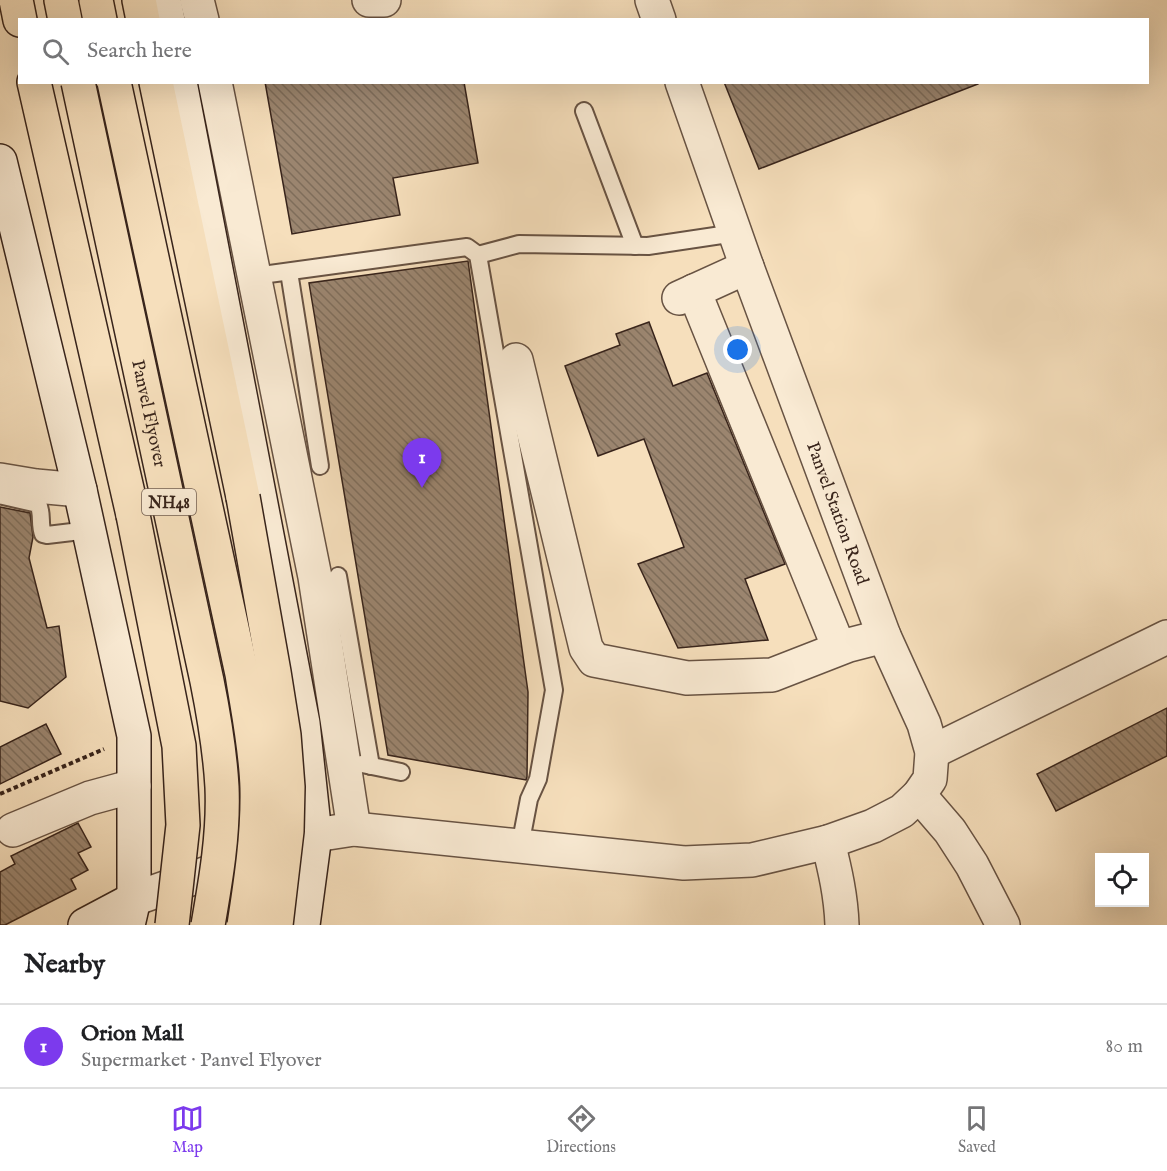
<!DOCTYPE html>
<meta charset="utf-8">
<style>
:root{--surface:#fff;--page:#f6f6f6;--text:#202124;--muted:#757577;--line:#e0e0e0;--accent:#7c3aed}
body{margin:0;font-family:"IM FELL English",serif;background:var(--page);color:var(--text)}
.controls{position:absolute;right:18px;bottom:18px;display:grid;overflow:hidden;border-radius:0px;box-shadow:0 6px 24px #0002}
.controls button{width:54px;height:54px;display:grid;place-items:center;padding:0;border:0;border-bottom:2px solid var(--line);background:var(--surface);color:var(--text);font:30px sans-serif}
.you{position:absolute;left:738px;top:350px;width:21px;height:21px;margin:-15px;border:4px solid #fff;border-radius:50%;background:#1a73e8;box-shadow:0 0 0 9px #1a73e833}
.badge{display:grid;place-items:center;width:39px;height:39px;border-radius:50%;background:var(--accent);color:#fff;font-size:20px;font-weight:700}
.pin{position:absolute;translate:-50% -50px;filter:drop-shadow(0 2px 3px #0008)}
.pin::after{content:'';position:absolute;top:32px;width:21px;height:18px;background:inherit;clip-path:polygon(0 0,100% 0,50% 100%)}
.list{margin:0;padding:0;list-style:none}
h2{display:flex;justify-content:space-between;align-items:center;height:78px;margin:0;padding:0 24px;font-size:26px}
h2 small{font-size:20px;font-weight:400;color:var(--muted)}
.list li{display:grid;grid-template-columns:39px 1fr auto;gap:18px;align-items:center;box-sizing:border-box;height:84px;padding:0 24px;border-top:2px solid var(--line)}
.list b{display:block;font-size:22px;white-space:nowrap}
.list p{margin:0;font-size:20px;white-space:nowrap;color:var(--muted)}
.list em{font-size:20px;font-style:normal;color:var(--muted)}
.icon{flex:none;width:33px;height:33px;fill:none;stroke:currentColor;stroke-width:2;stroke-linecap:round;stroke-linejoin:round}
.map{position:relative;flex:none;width:1167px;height:925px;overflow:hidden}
.search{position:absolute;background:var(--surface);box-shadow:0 6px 24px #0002;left:18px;right:18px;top:18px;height:66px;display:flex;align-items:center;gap:15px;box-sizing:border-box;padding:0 21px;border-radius:0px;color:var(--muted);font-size:22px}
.sheet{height:162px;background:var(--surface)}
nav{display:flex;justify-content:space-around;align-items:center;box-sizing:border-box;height:84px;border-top:2px solid var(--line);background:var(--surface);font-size:16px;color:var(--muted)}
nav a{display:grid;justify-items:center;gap:3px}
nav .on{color:var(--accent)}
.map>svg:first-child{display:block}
.building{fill:url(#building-back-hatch);stroke:#38241b;stroke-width:1.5}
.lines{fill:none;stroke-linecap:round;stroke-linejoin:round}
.lane-casing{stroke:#685343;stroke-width:20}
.street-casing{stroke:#685343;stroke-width:36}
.secondary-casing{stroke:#38241b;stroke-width:36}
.highway-casing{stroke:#38241b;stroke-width:36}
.path{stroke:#38241b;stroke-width:4;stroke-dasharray:4.5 3;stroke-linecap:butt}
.lane{stroke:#f9ead3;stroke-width:16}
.street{stroke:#f9ead3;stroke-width:33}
.secondary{stroke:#f9ead3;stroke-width:33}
.highway{stroke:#f6dfbc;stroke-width:33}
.highway-bridge-casing{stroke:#38241b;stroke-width:36;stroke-linecap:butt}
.highway-bridge{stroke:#f6dfbc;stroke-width:33}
.labels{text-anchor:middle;stroke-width:5;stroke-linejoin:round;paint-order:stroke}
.shield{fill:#f9ead3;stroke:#725f52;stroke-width:1.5}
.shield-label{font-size:16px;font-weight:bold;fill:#38241b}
.street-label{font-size:18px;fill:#38241b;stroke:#f9ead3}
</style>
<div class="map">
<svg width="1167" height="925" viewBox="0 0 1167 925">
<defs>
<pattern id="building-back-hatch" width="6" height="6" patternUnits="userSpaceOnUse" patternTransform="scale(1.5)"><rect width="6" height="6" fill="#9b856f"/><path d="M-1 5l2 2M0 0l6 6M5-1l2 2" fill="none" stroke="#7f6d5a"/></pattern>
</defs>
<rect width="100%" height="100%" fill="#f6dfbc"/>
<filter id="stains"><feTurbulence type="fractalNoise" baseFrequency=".00333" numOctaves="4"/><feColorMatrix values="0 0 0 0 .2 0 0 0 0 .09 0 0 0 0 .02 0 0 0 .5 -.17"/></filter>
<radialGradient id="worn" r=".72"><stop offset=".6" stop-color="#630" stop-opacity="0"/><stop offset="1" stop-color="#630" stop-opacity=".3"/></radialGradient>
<g class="building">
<path d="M265 82H464L478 163 393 178 400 215 292 234Z"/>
<path d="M724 82H978V84L759 169Z"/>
<path d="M468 261 528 692 527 777 526 780 388 755 309 283Z"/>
<path d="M649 322 673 386 707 373 785 564 745 579 768 640 678 648 638 564 684 547 644 439 598 456 565 366 620 345 616 334Z"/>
<path d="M0 507 30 513 33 537 29 558 47 628 59 626 66 677 28 708 0 701Z"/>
<path d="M1167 708V756L1056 811 1037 774Z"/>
<path d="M46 724 61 754 0 784V747Z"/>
<path d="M78 823 91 847 78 853 88 870 71 879 76 889 5 925H0V872L15 864 11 856Z"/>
</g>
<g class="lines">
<defs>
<g id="lane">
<path d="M584 111 635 246"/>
<path d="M478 255 519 244 648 246 735 233"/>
<path d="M289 272 320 466"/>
<path d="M254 276 467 247 478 255 554 690 538 779 529 799 520 846"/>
<path d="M3 496 38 504C43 513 39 524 43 534L47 535 89 530"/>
<path d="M338 576 371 766"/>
<path d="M362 764 401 772"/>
</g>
<g id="street">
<path d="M197 0 202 20"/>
<path d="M369 0H384"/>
<path d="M652 0 659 20"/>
<path d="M215 82 315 577 354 829"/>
<path d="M694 291 839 648"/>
<path d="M679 298 747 267"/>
<path d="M516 360 586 648 594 660 687 678 772 675 849 645 884 636"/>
<path d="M0 480 36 486 80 490"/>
<path d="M932 752 1167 637"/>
<path d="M919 795 950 831 972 865 1003 925"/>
<path d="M13 830 90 798 134 786"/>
<path d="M828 842C835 870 841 896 842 925"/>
<path d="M134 899 315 835 354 829 684 863 752 860 828 842 873 826 902 811 919 795 930 779 932 752 924 724 884 636 747 267 682 82"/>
</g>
<g id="secondary">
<path d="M164 0 168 20"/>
<path d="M180 82 303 723 315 835 303 925"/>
<path d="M0 161 80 490 134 736V899L128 925"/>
<path d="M85 925 134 899"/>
</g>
<g id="highway">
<path d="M16 0 20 20"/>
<path d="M61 0 65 20"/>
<path d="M96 0 100 20"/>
<path d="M139 0 143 20"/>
<path d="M34 82 133 515"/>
<path d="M156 82 243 497"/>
</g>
</defs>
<use href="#lane" class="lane-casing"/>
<use href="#street" class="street-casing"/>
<use href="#secondary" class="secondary-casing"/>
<use href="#highway" class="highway-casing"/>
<path class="path" d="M0 794 104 749"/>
<use href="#lane" class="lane"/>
<use href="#street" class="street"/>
<use href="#secondary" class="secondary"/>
<use href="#highway" class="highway"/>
<defs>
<g id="highway-bridge">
<path id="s1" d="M78 82 207 681C214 716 220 751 222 787 224 833 216 879 208 925"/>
<path d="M114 82 242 674C248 712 256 750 257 788 258 834 251 880 244 925"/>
<path d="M243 497 274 672 284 735 288 787 287 831 276 925"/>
<path d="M133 515 179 746 183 825 172 925"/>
</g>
</defs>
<use href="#highway-bridge" class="highway-bridge-casing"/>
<use href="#highway-bridge" class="highway-bridge"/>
</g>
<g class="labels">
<rect class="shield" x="142" y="489" width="54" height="26" rx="4.5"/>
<g class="shield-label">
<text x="169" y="508">NH48</text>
</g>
<g class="street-label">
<text dy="6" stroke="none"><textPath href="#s1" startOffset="339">Panvel Flyover</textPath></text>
<text transform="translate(838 513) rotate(70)" y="6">Panvel Station Road</text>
</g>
</g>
<rect width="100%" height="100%" filter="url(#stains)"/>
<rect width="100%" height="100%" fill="url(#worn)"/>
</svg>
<div class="controls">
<button><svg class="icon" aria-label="locate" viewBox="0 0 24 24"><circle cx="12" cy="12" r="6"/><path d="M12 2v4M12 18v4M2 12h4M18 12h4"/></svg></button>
</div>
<div class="you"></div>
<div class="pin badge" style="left:422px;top:488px">1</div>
<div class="search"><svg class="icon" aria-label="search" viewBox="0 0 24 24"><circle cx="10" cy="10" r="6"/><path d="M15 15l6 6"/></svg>Search here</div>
</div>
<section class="sheet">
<h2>Nearby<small></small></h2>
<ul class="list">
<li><span class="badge">1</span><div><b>Orion Mall</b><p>Supermarket · Panvel Flyover</p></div><em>80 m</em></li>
</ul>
</section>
<nav>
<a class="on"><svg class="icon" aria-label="map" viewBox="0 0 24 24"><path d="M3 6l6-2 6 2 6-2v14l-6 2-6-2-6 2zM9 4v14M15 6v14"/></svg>Map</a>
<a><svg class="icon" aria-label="directions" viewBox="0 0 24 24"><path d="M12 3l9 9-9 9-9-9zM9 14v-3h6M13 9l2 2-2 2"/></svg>Directions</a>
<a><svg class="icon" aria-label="saved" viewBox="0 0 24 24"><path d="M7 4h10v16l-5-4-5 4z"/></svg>Saved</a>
</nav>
